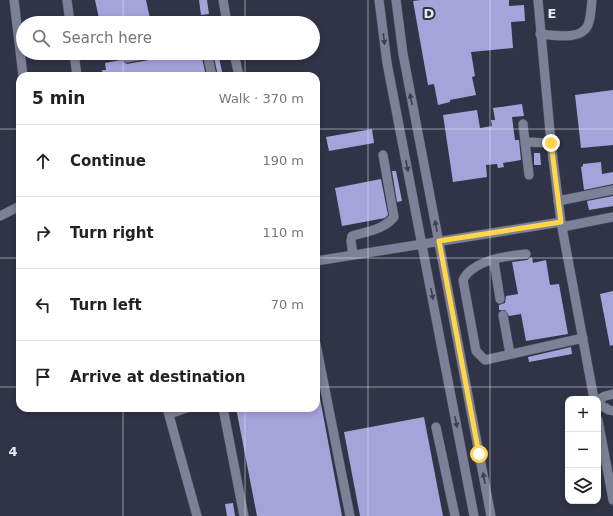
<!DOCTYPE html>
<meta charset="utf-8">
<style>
:root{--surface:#fff;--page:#f6f6f6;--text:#222;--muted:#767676;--line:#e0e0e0}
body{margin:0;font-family:"DejaVu Sans",sans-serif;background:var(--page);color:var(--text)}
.controls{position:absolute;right:12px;bottom:12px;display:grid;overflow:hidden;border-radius:8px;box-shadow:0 2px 6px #0003}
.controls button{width:36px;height:36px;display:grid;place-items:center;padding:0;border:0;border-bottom:1px solid var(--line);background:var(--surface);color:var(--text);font:20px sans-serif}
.stop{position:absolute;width:12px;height:12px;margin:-9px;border:3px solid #ffd54a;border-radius:50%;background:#fff}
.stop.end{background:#ffd54a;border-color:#fff;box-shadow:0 1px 4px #0008}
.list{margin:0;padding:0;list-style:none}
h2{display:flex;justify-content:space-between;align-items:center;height:52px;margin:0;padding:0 16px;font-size:17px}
h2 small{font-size:13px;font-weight:400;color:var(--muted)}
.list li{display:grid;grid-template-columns:26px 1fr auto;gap:12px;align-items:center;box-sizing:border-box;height:72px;padding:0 16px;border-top:1px solid var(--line)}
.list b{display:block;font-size:15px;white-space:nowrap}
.list em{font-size:13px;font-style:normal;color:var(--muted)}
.icon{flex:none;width:22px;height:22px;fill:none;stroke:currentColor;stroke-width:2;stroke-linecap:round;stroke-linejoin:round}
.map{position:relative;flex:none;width:613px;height:516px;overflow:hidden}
.search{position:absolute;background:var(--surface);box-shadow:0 2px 6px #0003;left:16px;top:16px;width:304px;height:44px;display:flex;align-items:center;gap:10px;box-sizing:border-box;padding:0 14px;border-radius:22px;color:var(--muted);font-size:15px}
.panel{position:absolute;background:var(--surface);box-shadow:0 2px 6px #0003;left:16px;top:72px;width:304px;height:340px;border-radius:12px}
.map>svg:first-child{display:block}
.building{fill:#a5a3da}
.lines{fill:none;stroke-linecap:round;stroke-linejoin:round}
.minor-casing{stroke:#4e5160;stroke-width:10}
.minor{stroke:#7c8197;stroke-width:9}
.oneway{fill:#3b4052}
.route{stroke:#ffd54a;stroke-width:5}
.grid{fill:none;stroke:#e6e9f5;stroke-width:1;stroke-opacity:0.55}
.grid-label{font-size:13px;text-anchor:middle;font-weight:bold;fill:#e6e9f5;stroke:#303446;stroke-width:4;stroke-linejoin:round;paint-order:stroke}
</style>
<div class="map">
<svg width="613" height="516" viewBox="0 0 613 516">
<rect width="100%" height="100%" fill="#303446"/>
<g class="building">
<path d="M95 0H146L151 23H100Z"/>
<path d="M199 0H207L209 14 201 15Z"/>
<path d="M421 0H509V6L524 5 525 21 511 22 513 48 471 52 475 76 472 77 476 95 450 100V102L438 105 434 84 428 85 413 1Z"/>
<path d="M165 53H201L206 76H103L102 70H106L105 63 121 60 127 64 154 59 159 54Z"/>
<path d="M213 53H218L223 76H218Z"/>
<path d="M613 90V145L581 148 575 95Z"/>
<path d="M522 104 524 116 512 117 515 140H519L521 160 503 163 504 167 498 168 497 164 486 165 487 177 453 182 443 115 477 110 480 128 492 126 491 120H495L493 108Z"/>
<path d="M372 129 374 143 329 151 326 137Z"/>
<path d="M534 153H540L541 165H534Z"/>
<path d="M601 162 602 174 613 172V184L584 190 581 167 583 166V164Z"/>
<path d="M392 171H396L402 201 397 202Z"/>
<path d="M381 179 388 215 385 218 342 226 335 188Z"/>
<path d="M613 196V206L589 210 587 201Z"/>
<path d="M532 257 533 263 546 260 550 285 559 284 568 334 526 341 521 314 509 316 505 310H499V305L505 303 506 296 518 294 512 262 527 260Z"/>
<path d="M613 291V345L610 346 600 294Z"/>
<path d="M571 347 572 354 529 362 528 357Z"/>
<path d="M316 393H319L342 516H257L236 408H316Z"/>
<path d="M424 417 443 516H360L344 432Z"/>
<path d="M233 503 235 516H227L225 504Z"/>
</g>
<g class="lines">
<defs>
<g id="minor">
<path d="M14 0 23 76"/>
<path d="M67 0 70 23"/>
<path d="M223 0 227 23"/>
<path d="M379 0 387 63 474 516"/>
<path d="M396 0 403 54 491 516"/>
<path d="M538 0 551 143 561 222 594 399"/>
<path d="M540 34C554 35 581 41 588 25 591 18 591 8 592 0"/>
<path d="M74 53 77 76"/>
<path d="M207 53 212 76"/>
<path d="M234 53 239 76"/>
<path d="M126 58 153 53"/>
<path d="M523 124 525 142 551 143"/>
<path d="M525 142 529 175"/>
<path d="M558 201 613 190"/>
<path d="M0 216 20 206"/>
<path d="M562 227 613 217"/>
<path d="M526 254C506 256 473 260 463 280L476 351 485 360 583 338"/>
<path d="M353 255 351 241 352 236C368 231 383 230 394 217L383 155"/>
<path d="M316 261 561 222"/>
<path d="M494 261 500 299"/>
<path d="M503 315 510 354"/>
<path d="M316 344 350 516"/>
<path d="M598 400 605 396 613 394"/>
<path d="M598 404 609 410 613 411"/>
<path d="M167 408 197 516"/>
<path d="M223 408 244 516"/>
<path d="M169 414 187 408"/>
<path d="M598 420 613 500"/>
<path d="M436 427 455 516"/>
</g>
</defs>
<use href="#minor" class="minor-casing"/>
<use href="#minor" class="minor"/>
</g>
<defs><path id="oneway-solid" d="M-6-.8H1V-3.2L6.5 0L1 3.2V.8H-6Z"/></defs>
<g class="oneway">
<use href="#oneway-solid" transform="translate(384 39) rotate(83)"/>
<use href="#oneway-solid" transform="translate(411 99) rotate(-101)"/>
<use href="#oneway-solid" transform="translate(407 166) rotate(79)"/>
<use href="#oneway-solid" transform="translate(436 226) rotate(-101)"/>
<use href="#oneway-solid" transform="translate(432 294) rotate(79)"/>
<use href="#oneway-solid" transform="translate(456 422) rotate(79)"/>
<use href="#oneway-solid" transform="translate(484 478) rotate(-101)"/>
</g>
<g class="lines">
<path class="route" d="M479 454 439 241 561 222 551 143"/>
</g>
<path class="grid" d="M123 0V23M245 0V23M368 0V516M490 0V516M123 53V76M245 53V76M0 129H20M316 129H613M0 258H20M316 258H613M0 387H20M316 387H613M123 408V516M245 408V516"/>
<g class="grid-label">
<text x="429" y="18">D</text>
<text x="552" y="18">E</text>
<text x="13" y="456">4</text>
</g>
</svg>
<div class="controls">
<button>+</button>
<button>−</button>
<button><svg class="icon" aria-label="layers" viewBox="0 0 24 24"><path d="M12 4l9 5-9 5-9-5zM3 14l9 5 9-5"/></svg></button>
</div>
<div class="stop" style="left:479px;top:454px"></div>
<div class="stop end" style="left:551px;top:143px"></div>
<div class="search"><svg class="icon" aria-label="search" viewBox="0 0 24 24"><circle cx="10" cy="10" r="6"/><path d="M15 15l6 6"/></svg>Search here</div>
<section class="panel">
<h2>5 min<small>Walk · 370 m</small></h2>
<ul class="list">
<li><svg class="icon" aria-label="ahead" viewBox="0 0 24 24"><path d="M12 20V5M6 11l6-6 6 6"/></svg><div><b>Continue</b></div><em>190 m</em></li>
<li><svg class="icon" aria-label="right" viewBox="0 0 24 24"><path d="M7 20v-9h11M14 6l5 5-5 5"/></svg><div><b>Turn right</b></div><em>110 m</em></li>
<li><svg class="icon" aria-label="left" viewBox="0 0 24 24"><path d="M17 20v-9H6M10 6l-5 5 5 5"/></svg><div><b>Turn left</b></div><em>70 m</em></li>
<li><svg class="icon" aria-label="arrive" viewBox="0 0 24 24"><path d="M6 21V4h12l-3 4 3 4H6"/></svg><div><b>Arrive at destination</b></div></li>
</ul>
</section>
</div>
